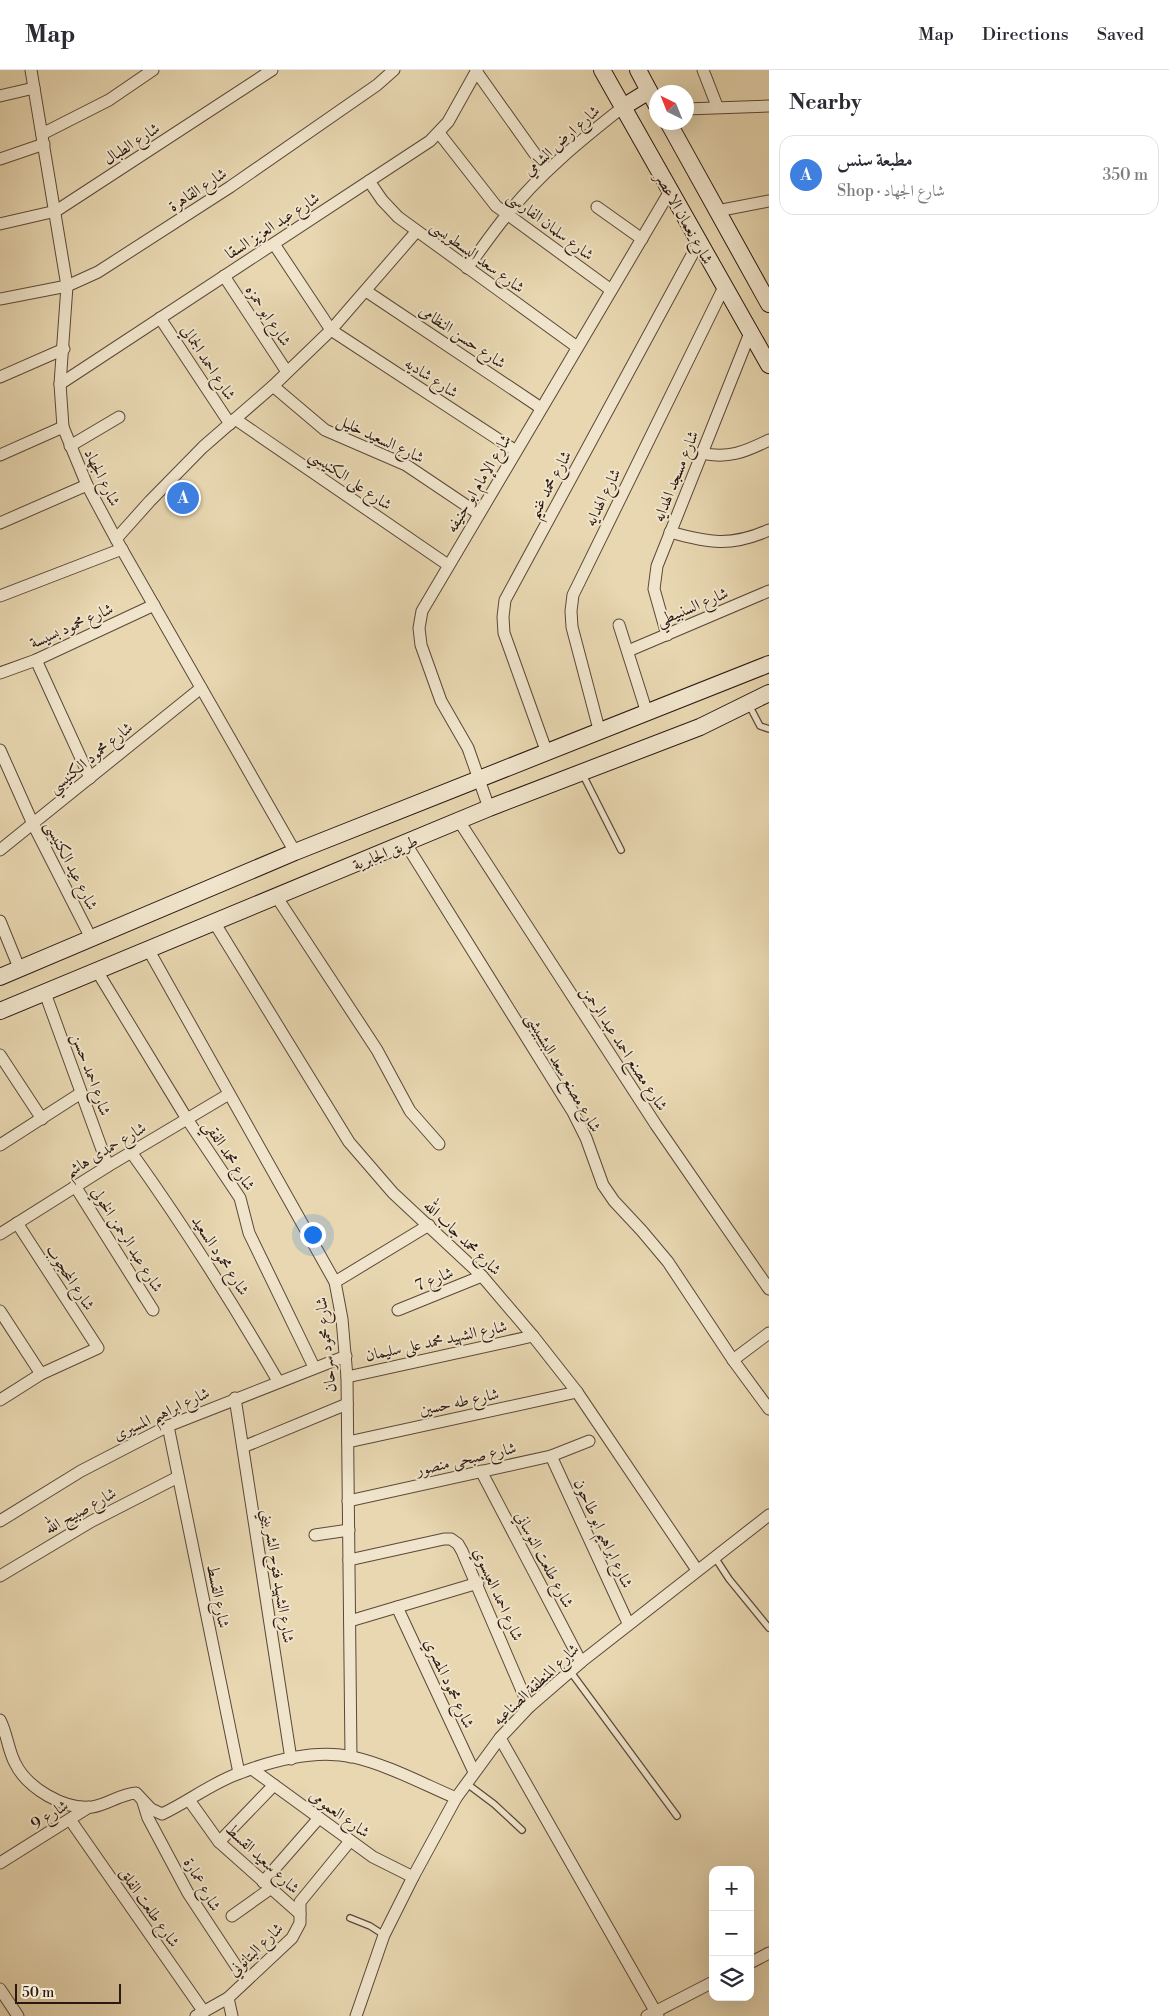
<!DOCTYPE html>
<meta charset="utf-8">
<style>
:root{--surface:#fff;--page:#f2f2f3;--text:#2b2b33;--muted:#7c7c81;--line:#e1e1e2;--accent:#8f2418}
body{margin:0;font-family:"Libre Bodoni",Amiri,serif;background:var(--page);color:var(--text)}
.controls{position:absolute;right:15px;bottom:15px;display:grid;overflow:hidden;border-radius:10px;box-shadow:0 5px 20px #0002}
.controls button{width:45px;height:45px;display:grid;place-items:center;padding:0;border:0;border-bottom:1px solid var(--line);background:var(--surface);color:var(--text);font:25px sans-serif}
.compass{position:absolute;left:649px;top:15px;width:45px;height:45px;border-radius:50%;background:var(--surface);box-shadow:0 5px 20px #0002;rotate:317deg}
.scale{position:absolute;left:15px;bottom:12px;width:106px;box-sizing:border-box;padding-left:5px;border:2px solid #2b1811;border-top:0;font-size:14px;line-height:18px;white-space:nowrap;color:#2b1811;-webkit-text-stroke:4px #f0e5cc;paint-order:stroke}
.you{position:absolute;left:312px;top:1164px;width:18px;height:18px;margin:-12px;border:4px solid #fff;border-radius:50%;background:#1a73e8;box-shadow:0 0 0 8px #1a73e833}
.badge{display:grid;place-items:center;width:32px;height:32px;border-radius:50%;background:var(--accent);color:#fff;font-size:16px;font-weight:700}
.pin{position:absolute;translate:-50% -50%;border:2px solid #fff;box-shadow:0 1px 5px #0006}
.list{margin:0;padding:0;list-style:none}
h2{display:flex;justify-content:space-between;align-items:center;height:65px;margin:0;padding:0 20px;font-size:21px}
h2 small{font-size:16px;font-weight:400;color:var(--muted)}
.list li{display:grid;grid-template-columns:32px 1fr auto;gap:15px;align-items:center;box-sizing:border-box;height:80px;margin:0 10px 10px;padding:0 10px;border:1px solid var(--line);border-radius:15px}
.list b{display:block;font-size:19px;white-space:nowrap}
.list p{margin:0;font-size:16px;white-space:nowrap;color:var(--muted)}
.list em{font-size:16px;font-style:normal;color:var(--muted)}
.icon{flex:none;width:28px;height:28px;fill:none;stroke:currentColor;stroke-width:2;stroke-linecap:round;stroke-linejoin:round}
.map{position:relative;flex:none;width:769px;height:1946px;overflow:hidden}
header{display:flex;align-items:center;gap:30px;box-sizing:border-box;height:70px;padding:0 25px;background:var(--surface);border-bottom:1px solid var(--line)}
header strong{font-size:24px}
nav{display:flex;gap:28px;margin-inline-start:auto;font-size:18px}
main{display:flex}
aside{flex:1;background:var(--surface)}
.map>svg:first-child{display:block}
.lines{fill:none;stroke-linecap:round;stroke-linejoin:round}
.lane-casing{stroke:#5a4839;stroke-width:8}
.street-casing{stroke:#5a4839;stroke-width:13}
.secondary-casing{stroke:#2b1811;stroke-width:18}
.lane{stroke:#f0e5cc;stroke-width:5.5}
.street{stroke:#f0e5cc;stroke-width:11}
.secondary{stroke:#f0e5cc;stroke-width:16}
.labels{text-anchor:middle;stroke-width:4;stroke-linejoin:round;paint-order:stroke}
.street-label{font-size:16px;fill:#2b1811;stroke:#f0e5cc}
</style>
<header>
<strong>Map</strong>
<nav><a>Map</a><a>Directions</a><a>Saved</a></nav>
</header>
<main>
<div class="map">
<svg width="769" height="1946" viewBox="0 0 769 1946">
<rect width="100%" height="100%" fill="#e8d7b1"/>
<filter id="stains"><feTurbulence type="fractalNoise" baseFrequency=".004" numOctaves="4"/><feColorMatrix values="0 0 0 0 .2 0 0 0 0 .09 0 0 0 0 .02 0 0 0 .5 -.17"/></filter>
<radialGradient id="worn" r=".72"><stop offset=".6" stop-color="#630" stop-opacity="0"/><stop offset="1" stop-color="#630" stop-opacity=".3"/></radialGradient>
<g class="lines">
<defs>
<g id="lane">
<path d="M749 635 760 656 769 659"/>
<path d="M582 703 621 780"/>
<path d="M714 1486 729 1509 769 1558"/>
<path d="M570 1601 677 1746"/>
<path d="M466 1713 494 1734 522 1760"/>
<path d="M350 1848 370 1856 384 1865"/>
</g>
<g id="street">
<path d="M31 0 67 216 60 314 63 357 87 415 116 469 295 782"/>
<path d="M703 0 717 36"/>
<path d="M476 1 547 101"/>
<path d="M0 26 34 18"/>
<path d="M686 39 769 36"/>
<path d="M439 63 496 136 611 220"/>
<path d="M42 64 109 30 153 0"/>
<path d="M0 89 44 74"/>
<path d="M369 111 382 130 398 147 577 277"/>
<path d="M597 137 642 169"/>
<path d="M717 141 769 131"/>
<path d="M0 154 56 141 272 0"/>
<path d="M274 174 331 260 516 381"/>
<path d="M467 198C480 181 492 163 506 146 539 104 581 70 623 37"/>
<path d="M224 206 287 302"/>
<path d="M366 221 541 338"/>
<path d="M0 229 67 216 98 202 230 117 377 15 394 0"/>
<path d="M160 248 230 354"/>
<path d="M0 307 64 279"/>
<path d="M60 314 430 71 448 52 477 0"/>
<path d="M273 316 325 360 406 395 479 444"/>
<path d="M235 349 448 495"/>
<path d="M70 376 119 347"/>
<path d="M701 383C728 389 745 382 769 370"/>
<path d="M0 385 63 357"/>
<path d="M0 453 87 415"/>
<path d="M670 462C709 473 731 477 769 460"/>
<path d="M116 469 150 431 203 377 273 316 331 260 416 162"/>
<path d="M0 526 122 479"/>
<path d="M619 555 647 643"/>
<path d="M667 565 654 519 657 496 750 263"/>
<path d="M628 581 769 521"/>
<path d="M36 590 90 708"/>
<path d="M0 603 36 590 154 535"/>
<path d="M600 663 572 557 571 541 573 525 724 217"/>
<path d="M0 680 33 754 92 870"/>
<path d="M547 683 504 563 503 547 505 530 699 172"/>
<path d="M489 738 468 678 441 631 421 575 419 558 422 541 670 121"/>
<path d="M459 751 656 1055 769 1219"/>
<path d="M406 774 573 1042 586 1068 603 1115 614 1131 642 1161 668 1192 733 1290 769 1339"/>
<path d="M0 780 201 618"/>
<path d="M276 826 377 980 410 1041 439 1074"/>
<path d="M0 851 20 900"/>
<path d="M214 852 349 1072 393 1123 482 1206 533 1266 577 1322 697 1500"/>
<path d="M148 879 335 1212 342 1249 347 1307 351 1687"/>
<path d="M97 901 187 1049 240 1128 249 1163 314 1297"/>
<path d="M45 923 108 1096"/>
<path d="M0 985 42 1049"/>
<path d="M0 1075 81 1023"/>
<path d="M131 1082C184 1156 232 1232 278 1311"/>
<path d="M75 1116 153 1240"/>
<path d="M0 1164 108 1096 229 1024"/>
<path d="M335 1212 429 1155"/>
<path d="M398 1240 482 1206"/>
<path d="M0 1241 41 1304"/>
<path d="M733 1290 769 1263"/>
<path d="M347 1307 533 1266"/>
<path d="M235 1328 291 1689"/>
<path d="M0 1330 41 1304 98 1278 17 1153"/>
<path d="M168 1356 239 1703"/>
<path d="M348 1372 577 1322"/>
<path d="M243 1377 347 1334"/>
<path d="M551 1386 628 1553"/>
<path d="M481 1401 581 1592"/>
<path d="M348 1431 551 1386 589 1371"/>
<path d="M0 1451 81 1401 168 1356 346 1286"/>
<path d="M315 1465 349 1460"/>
<path d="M349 1490 444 1469H451L458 1474 462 1481 529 1637"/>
<path d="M0 1506 92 1451 178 1407"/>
<path d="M397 1537 474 1702"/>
<path d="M350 1551 478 1513"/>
<path d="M0 1650C7 1663 8 1680 15 1693 27 1718 64 1740 92 1737 107 1735 120 1724 136 1723L151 1739 162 1744C188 1732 213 1712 240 1703 274 1690 317 1679 353 1687 388 1695 423 1714 456 1728"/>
<path d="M500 1668 658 1946"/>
<path d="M252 1699 373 1787 413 1807"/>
<path d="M189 1730 219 1772 300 1844"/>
<path d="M143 1732 148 1748 188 1823 246 1911"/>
<path d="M71 1751 204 1942"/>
<path d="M219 1772 274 1715"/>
<path d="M0 1793 89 1737"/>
<path d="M263 1812 319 1748"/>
<path d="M232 1846 270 1819"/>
<path d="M750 1893 769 1883"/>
<path d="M0 1919 18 1946"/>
<path d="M228 1928 232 1946"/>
<path d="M196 1946 228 1928 292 1868 300 1853V1832L350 1771"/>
<path d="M356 1946 384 1865 413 1807 456 1728 500 1668 529 1637 581 1592 769 1445"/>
<path d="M647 1946 713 1912"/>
</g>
<g id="secondary">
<path d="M602 0 769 295"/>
<path d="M638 0 656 34"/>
<path d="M623 37 649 21"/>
<path d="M668 52 769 234"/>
<path d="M0 907 295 782 769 594"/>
<path d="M0 941 489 738 700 657 769 623"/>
</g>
</defs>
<use href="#lane" class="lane-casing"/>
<use href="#street" class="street-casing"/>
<use href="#secondary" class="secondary-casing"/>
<use href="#lane" class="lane"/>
<use href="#street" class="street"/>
<use href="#secondary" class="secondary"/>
</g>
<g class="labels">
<g class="street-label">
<text transform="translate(561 70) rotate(-42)" y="6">شارع ارض الشامي</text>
<text transform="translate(131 73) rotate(-33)" y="6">شارع الطبال</text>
<text transform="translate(197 119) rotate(-33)" y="6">شارع القاهرة</text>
<text transform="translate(685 148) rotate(61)" y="6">شارع نعمان الاعصر</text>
<text transform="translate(272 155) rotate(-33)" y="6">شارع عبد العزيز السقا</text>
<text transform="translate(551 155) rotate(37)" y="6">شارع سلمان الفارسى</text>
<text transform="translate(478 186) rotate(36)" y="6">شارع سعد البسطويسى</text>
<text transform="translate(269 245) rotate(57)" y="6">شارع ابو حمزه</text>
<text transform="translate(463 266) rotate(34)" y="6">شارع حسن النظامى</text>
<text transform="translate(209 292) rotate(57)" y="6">شارع احمد الجمالي</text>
<text transform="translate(432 307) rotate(33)" y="6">شارع شاديه</text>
<text transform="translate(381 368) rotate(25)" y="6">شارع السعيد خليل</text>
<text transform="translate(675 406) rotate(-68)" y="6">شارع مسجد الهدايه</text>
<text transform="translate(103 407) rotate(64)" y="6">شارع الجهاد</text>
<text transform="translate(351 409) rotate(34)" y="6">شارع على الكنيسي</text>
<text transform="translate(478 413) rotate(-59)" y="6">شارع الإمام ابو حنيفه</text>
<text transform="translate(549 414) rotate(-62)" y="6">شارع محمد غنيم</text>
<text transform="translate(602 427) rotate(-64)" y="6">شارع الهدايه</text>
<text transform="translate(692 536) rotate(-23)" y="6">شارع السنبيطي</text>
<text transform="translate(71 555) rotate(-24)" y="6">شارع محمود بسيسة</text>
<text transform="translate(90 687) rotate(-39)" y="6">شارع محمود الكنيسي</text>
<text transform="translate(385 782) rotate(-22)" y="6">طريق الجابرية</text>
<text transform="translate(72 795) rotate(63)" y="6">شارع عيد الكنيسى</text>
<text transform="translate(625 978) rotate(57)" y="6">شارع مصنع احمد عبد الرحمن</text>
<text transform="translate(564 1002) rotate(60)" y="6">شارع مصنع سعد البشبيشى</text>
<text transform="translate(92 1004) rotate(70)" y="6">شارع احمد حسن</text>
<text transform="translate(105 1079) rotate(-31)" y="6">شارع حمدى هاشم</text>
<text transform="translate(230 1085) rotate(57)" y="6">شارع محمد الفقي</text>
<text transform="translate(463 1167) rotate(44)" y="6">شارع محمد جاب الله</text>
<text transform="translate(128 1169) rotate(58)" y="6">شارع عبد الرحمن الخولي</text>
<text transform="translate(221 1185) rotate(57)" y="6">شارع محمود السعيد</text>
<text transform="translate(71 1207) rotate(57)" y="6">شارع المحجوب</text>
<text transform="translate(434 1208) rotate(-22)" y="6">شارع 7</text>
<text transform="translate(436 1270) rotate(-12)" y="6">شارع الشهيد محمد على سليمان</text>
<text transform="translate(325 1275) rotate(-96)" y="6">شارع محمود سرحان</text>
<text transform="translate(459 1331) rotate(-12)" y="6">شارع طه حسين</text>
<text transform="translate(161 1343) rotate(-25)" y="6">شارع ابراهيم المسيرى</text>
<text transform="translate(466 1388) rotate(-13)" y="6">شارع صبحى منصور</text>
<text transform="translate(80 1440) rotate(-29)" y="6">شارع صبيح الله</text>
<text transform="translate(604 1463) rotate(65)" y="6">شارع ابراهيم ابو طاحون</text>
<text transform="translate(545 1489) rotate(62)" y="6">شارع طلعت النوساني</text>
<text transform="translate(279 1506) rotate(81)" y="6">شارع الشهيد فتوح الشربيني</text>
<text transform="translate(499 1524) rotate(66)" y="6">شارع احمد العيسوي</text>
<text transform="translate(219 1526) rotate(79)" y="6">شارع القسط</text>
<text transform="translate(450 1613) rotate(65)" y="6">شارع محمود المصري</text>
<text transform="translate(535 1614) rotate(-43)" y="6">شارع المنطقة الصناعيه</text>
<text transform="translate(340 1743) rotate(36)" y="6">شارع العمومى</text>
<text transform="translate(49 1744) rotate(-32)" y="6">شارع 9</text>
<text transform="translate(263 1788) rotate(43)" y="6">شارع سعيد القسط</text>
<text transform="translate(203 1814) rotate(60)" y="6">شارع عمارة</text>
<text transform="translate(150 1837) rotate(55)" y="6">شارع طلعت الفلق</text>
<text transform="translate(255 1879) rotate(-44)" y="6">شارع البتانوني</text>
</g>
</g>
<rect width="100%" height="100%" filter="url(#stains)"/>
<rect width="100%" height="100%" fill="url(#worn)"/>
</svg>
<div class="controls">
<button>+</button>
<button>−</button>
<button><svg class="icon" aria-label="layers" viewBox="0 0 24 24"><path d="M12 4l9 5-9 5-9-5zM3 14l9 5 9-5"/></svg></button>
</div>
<svg class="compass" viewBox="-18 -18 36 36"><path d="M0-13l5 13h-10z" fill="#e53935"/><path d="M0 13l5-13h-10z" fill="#7c7c81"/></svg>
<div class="scale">50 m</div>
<div class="you"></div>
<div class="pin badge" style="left:183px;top:428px;background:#3f7fe0">A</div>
</div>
<aside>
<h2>Nearby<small></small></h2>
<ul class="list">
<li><span class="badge" style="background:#3f7fe0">A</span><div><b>مطبعة سنس</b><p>Shop · شارع الجهاد</p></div><em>350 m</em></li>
</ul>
</aside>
</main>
